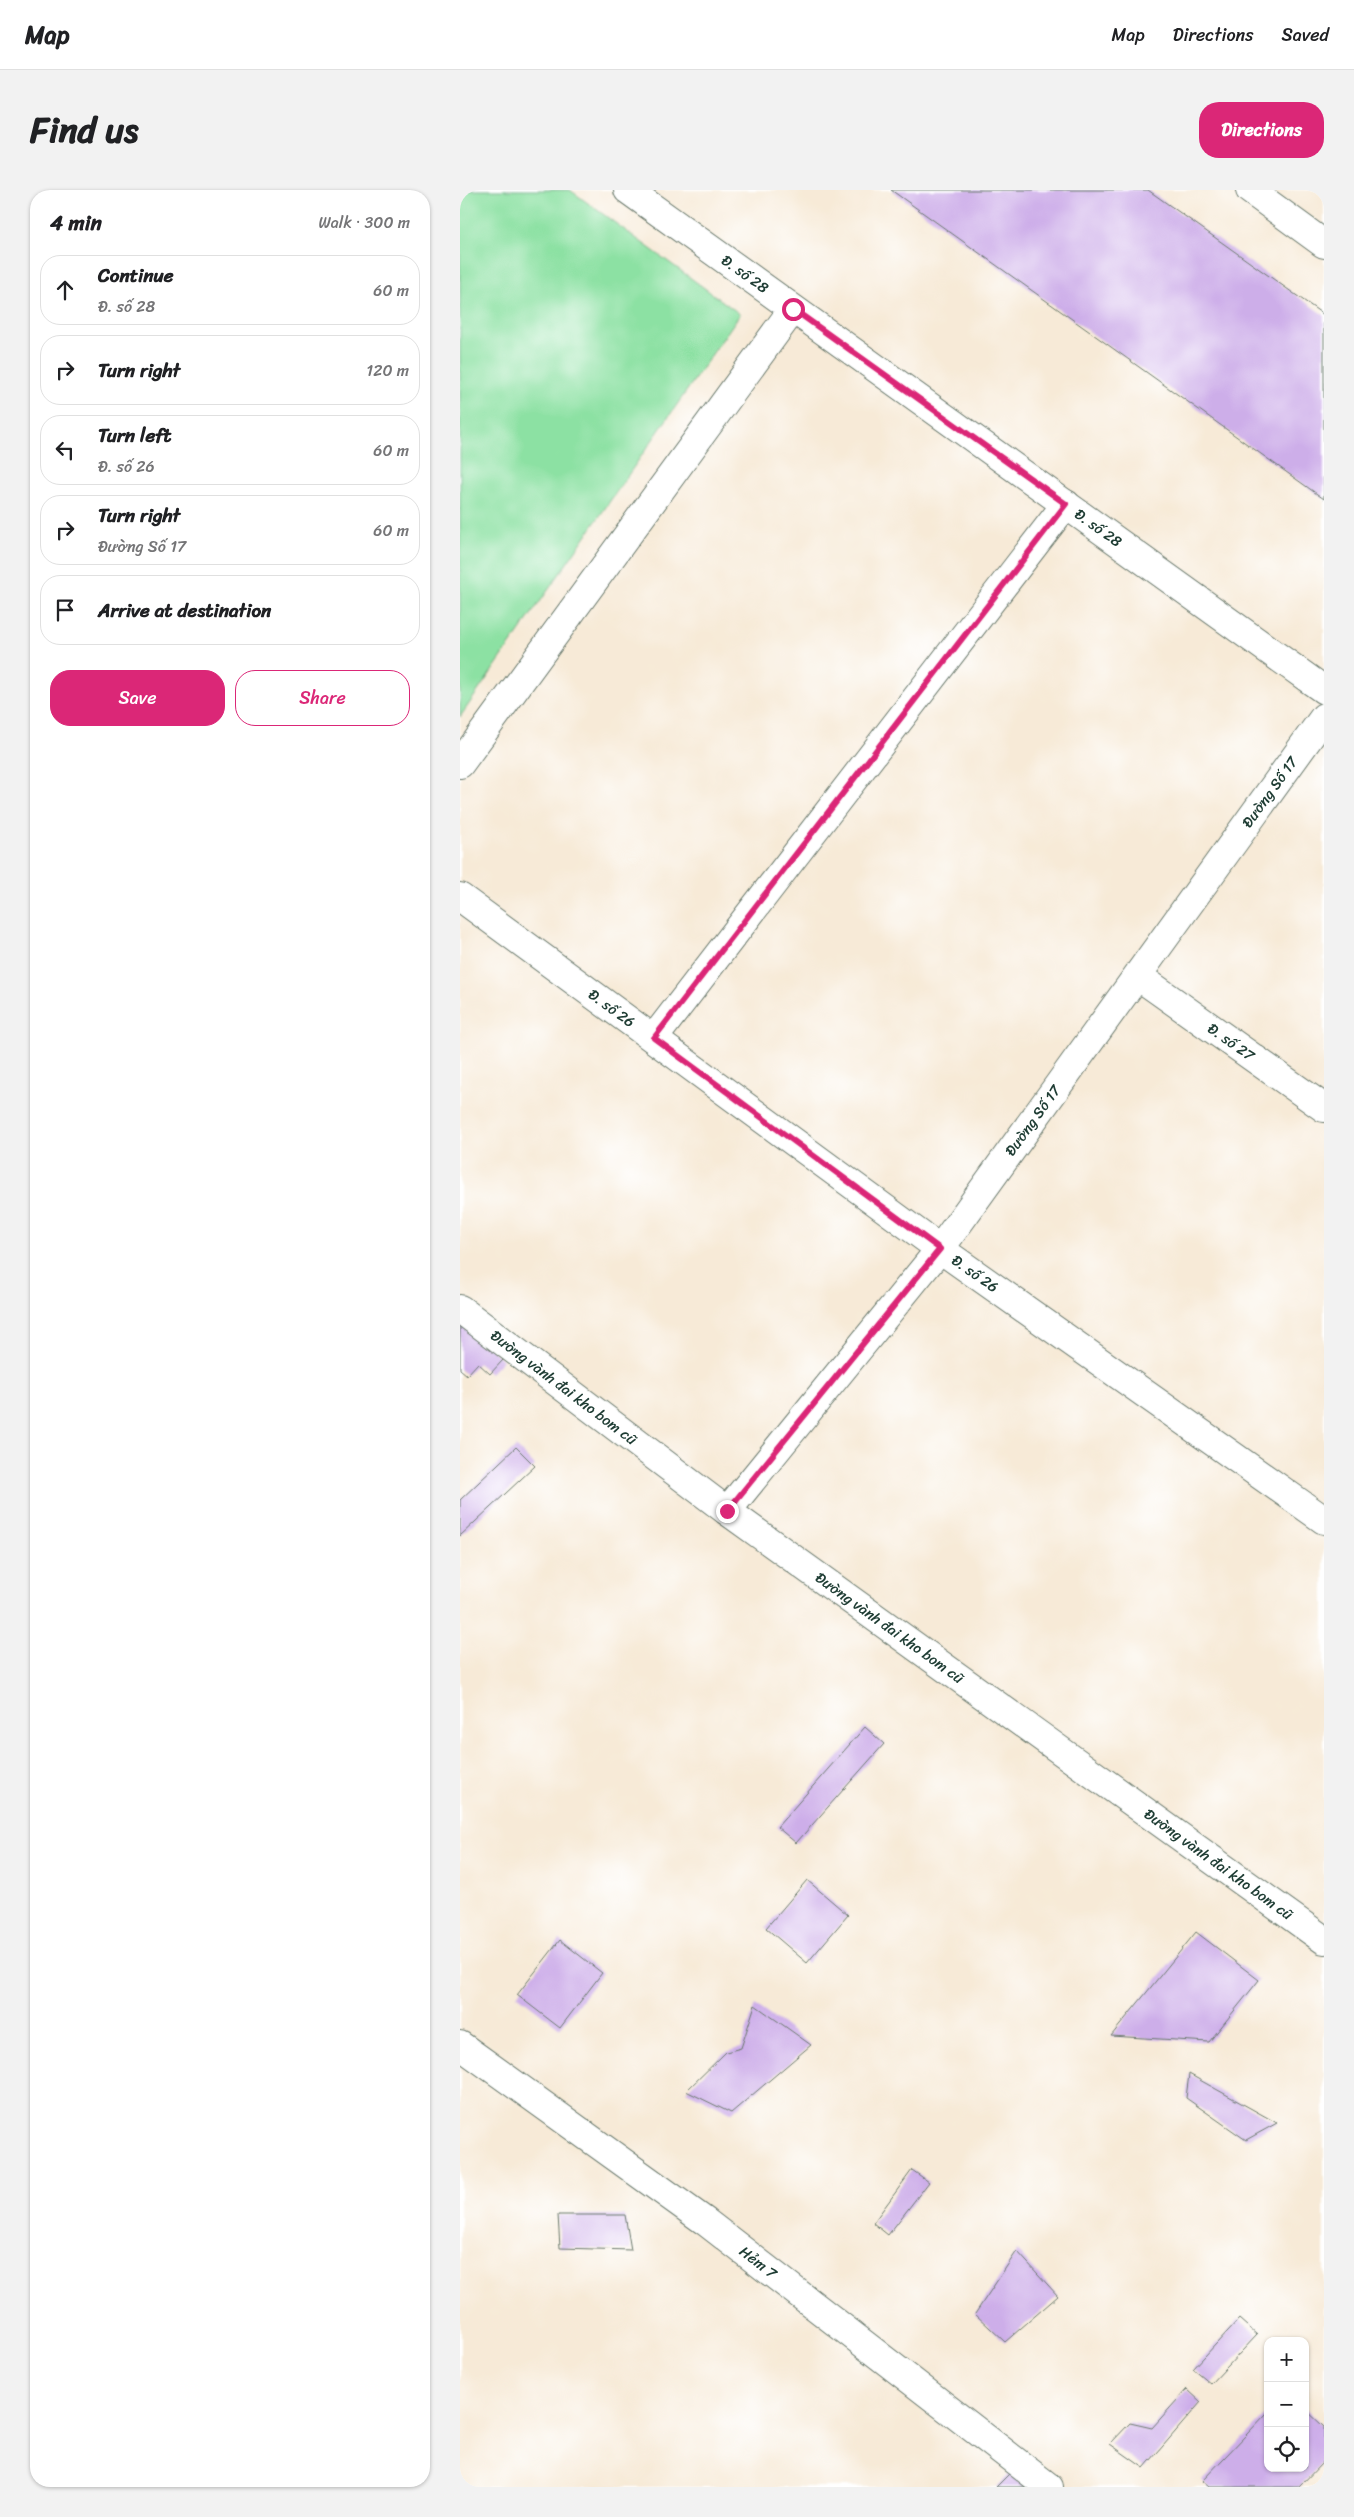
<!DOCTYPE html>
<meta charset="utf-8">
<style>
:root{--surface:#fff;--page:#f2f2f2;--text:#202124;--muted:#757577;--line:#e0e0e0;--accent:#db2777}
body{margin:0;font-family:Sriracha,sans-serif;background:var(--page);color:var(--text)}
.controls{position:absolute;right:15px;bottom:15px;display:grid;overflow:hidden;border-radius:10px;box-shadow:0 1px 4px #0004}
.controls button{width:45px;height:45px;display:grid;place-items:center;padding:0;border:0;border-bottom:1px solid var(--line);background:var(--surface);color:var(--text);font:25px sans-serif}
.stop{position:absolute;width:15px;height:15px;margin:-11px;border:4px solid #db2777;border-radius:50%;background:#fff}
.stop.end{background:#db2777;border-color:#fff;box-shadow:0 1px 5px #0008}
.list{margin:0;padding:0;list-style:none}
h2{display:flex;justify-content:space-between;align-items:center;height:65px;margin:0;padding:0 20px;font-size:21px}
h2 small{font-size:16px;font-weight:400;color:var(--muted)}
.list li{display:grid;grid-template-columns:32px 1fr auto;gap:15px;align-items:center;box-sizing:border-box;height:70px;margin:0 10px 10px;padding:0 10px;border:1px solid var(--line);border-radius:20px}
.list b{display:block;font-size:19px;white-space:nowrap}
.list p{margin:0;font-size:16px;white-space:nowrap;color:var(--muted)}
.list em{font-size:16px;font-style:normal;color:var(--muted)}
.actions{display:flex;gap:10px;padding:15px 20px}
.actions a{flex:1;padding:11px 0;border:1px solid var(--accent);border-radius:20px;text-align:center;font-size:18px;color:var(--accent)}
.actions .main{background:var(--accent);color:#fff}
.icon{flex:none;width:28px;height:28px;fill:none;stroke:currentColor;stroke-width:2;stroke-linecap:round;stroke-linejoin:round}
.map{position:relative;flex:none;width:864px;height:2297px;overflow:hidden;border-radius:20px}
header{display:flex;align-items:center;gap:30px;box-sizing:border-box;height:70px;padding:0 25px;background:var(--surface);border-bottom:1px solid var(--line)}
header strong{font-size:24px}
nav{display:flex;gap:28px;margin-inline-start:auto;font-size:18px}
.intro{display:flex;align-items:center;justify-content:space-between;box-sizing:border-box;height:120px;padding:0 30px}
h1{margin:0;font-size:35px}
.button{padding:12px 22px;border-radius:20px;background:var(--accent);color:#fff;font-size:18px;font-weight:700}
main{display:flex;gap:30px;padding:0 30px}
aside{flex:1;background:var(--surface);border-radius:20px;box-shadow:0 1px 4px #0004}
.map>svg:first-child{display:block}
.green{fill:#8ce1a3;stroke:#568f6c}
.building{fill:#cdaee9}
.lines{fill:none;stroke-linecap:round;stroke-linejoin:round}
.minor-casing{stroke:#6b7a6d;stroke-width:30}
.minor{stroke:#fff;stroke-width:28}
.route{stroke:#db2777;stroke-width:6}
.labels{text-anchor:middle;stroke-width:4;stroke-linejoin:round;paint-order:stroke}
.street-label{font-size:15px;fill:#1f3d34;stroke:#fff}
</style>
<header>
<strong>Map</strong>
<nav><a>Map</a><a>Directions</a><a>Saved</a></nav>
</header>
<div class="intro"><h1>Find us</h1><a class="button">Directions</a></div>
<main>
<aside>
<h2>4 min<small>Walk · 300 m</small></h2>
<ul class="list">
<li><svg class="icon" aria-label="ahead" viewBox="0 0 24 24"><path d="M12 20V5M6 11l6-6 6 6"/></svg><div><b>Continue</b><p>Đ. số 28</p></div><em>60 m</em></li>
<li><svg class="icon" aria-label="right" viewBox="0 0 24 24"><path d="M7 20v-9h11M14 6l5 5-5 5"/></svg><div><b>Turn right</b></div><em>120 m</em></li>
<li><svg class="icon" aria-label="left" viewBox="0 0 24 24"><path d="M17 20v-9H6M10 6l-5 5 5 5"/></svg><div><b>Turn left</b><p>Đ. số 26</p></div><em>60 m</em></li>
<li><svg class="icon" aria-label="right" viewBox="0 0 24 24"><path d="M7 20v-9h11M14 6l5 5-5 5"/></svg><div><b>Turn right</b><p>Đường Số 17</p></div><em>60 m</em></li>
<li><svg class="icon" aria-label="arrive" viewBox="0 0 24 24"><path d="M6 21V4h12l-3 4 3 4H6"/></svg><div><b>Arrive at destination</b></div></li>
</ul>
<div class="actions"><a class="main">Save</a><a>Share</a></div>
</aside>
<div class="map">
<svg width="864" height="2297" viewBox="0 0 864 2297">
<rect width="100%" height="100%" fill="#fff"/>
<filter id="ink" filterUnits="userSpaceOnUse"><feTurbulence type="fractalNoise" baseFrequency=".02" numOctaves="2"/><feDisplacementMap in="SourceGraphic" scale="10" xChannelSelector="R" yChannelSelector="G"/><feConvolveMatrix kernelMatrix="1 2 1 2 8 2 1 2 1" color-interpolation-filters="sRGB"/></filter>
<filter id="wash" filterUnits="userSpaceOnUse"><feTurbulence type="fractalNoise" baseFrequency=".0096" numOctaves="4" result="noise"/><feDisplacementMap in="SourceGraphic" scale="20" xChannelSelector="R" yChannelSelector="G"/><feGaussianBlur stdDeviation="1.12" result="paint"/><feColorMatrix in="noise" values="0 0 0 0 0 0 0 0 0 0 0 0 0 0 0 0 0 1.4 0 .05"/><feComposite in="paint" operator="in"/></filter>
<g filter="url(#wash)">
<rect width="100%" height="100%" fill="#f7ead7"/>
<path class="green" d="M0 0H110L280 124 0 527Z"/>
<g id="blocks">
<g class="building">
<path d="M431 0H688L864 125V309Z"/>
<path d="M0 1128 43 1170 30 1184 18 1173 7 1185 0 1179Z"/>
<path d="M56 1257 75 1276 0 1346V1310Z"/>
<path d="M405 1537 424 1554 336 1653 317 1637Z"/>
<path d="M347 1690 388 1725 347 1773 306 1738Z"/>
<path d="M736 1742 799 1790 749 1852 651 1846Z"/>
<path d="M100 1750 142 1783 100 1838 57 1805Z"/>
<path d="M295 1815 351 1855 271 1923 226 1901 266 1862 281 1858Z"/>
<path d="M729 1884 817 1933 786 1950 726 1908Z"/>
<path d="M452 1980 469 1992 428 2045 413 2033Z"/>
<path d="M98 2025H165L171 2060 100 2058Z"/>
<path d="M557 2061 598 2106 545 2152 515 2124Z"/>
<path d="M779 2129 797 2145 751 2194 733 2179Z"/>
<path d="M727 2199 741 2212 684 2278 650 2254 670 2233 692 2238Z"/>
<path d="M845 2219 864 2237V2271L839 2297H749L742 2291 808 2222V2278H845Z"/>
<path d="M557 2276 579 2297H536Z"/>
</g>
</g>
</g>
<g filter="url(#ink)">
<use href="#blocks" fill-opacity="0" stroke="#6b7a6d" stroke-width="1"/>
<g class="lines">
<defs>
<g id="minor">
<path id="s1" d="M168 0 864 500"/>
<path d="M790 0 864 54"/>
<path d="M0 574 333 119"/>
<path id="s2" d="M0 707 480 1059 864 1330"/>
<path id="s3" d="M678 786 864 918"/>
<path d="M194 848 606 314"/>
<path id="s4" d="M0 1119 267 1321 864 1750"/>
<path id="s5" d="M267 1321 480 1059 864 527"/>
<path id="s6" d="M0 1855 246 2032 589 2297"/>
</g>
</defs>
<use href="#minor" class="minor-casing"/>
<use href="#minor" class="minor"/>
</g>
</g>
<g class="lines" filter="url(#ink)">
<path class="route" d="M267 1321 480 1059 194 848 606 314 333 119"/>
</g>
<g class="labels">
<g class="street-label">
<text dy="5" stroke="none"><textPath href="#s1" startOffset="144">Đ. số 28</textPath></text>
<text dy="5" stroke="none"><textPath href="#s1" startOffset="579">Đ. số 28</textPath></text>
<text dy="5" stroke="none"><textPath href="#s5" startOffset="901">Đường Số 17</textPath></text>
<text dy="5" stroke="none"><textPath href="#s2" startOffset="188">Đ. số 26</textPath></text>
<text dy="5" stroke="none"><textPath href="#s3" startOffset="114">Đ. số 27</textPath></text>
<text dy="5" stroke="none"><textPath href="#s5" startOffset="496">Đường Số 17</textPath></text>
<text dy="5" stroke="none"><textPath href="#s2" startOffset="638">Đ. số 26</textPath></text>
<text dy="5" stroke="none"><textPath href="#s4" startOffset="130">Đường vành đai kho bom cũ</textPath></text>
<text dy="5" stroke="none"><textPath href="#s4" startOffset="535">Đường vành đai kho bom cũ</textPath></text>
<text dy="5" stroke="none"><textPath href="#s4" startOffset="940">Đường vành đai kho bom cũ</textPath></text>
<text dy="5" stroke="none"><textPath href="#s6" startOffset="369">Hẻm 7</textPath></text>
</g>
</g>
</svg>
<div class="controls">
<button>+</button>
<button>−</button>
<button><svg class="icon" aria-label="locate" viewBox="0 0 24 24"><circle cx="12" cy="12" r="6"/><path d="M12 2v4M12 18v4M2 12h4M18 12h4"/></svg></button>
</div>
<div class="stop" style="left:333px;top:119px"></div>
<div class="stop end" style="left:267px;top:1321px"></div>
</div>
</main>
